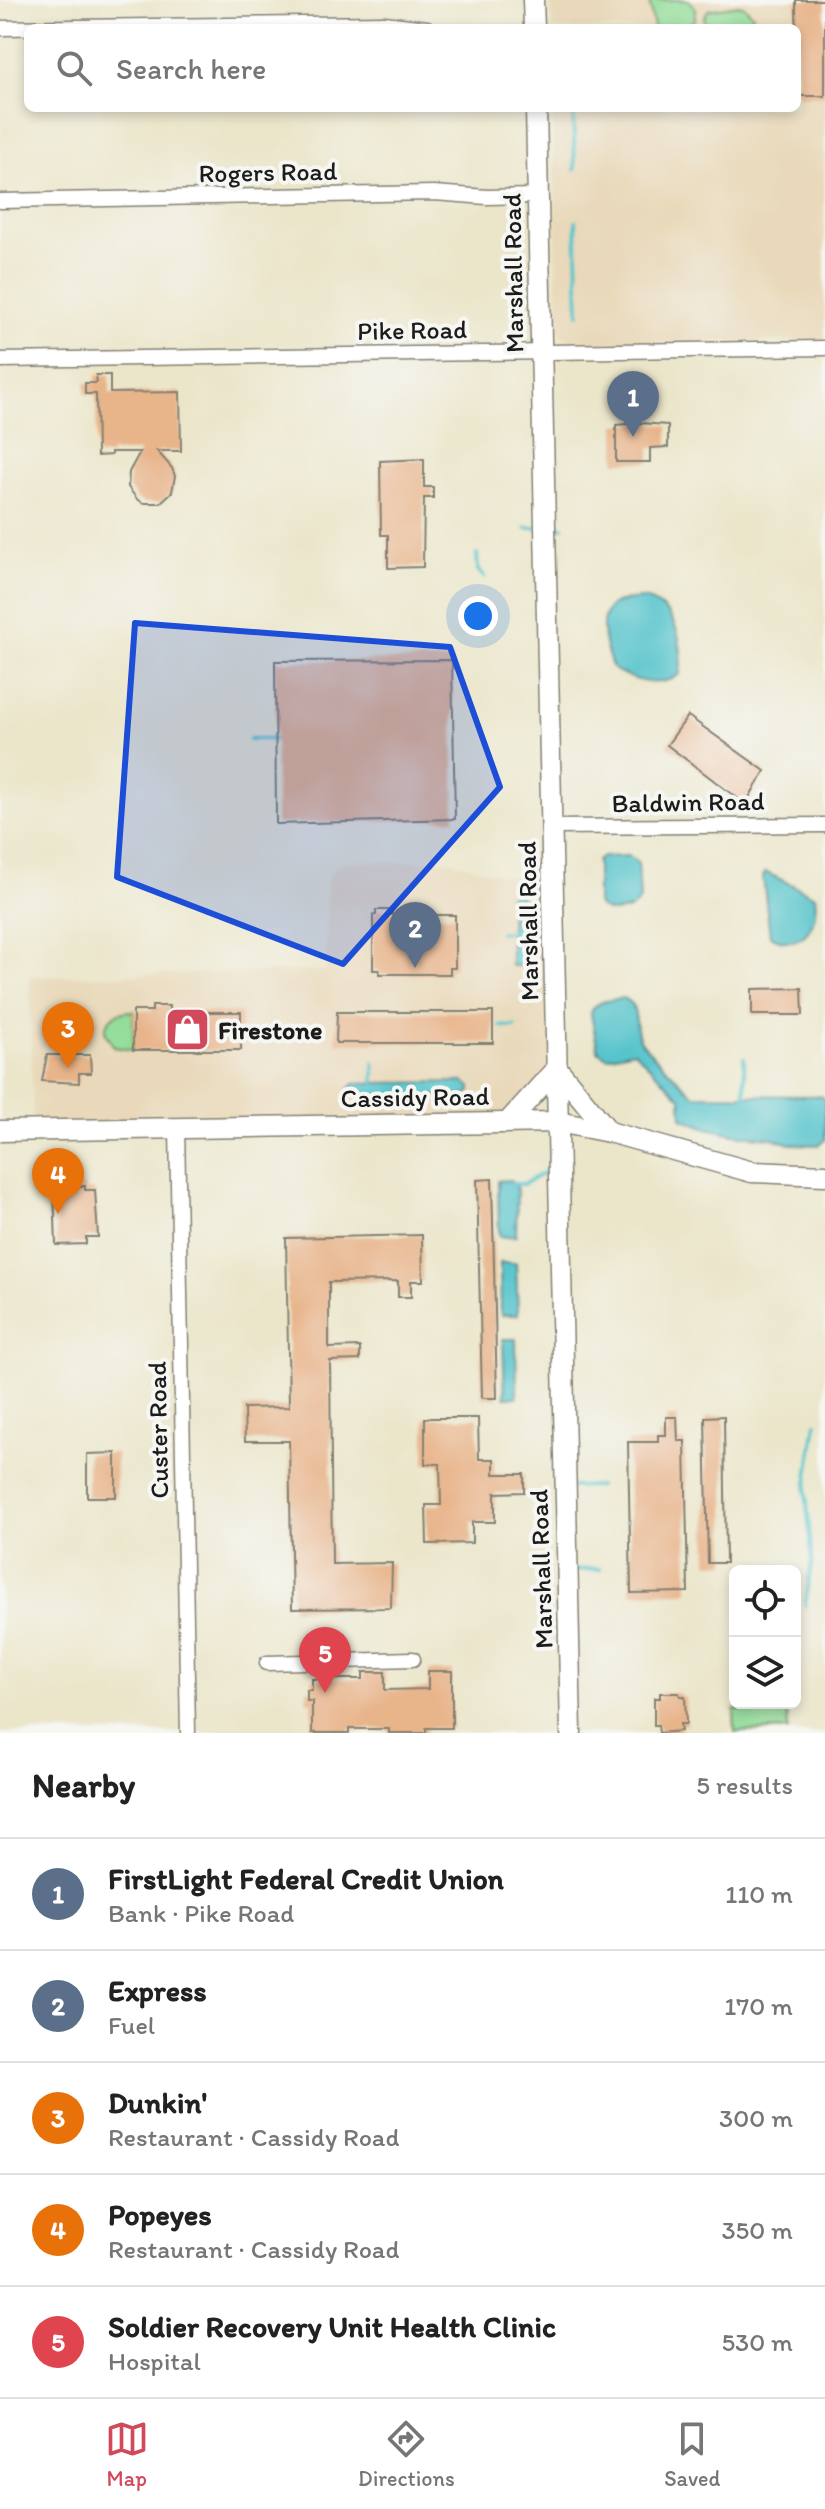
<!DOCTYPE html>
<meta charset="utf-8">
<style>
:root{--surface:#fff;--page:#f2f2f2;--text:#222;--muted:#767676;--line:#e0e0e0;--accent:#d1495b}
body{margin:0;font-family:Itim,sans-serif;background:var(--page);color:var(--text)}
.controls{position:absolute;right:24px;bottom:24px;display:grid;overflow:hidden;border-radius:12px;box-shadow:0 4px 12px #0003}
.controls button{width:72px;height:72px;display:grid;place-items:center;padding:0;border:0;border-bottom:2px solid var(--line);background:var(--surface);color:var(--text);font:40px sans-serif}
.you{position:absolute;left:478px;top:616px;width:28px;height:28px;margin:-20px;border:6px solid #fff;border-radius:50%;background:#1a73e8;box-shadow:0 0 0 12px #1a73e833}
.badge{display:grid;place-items:center;width:52px;height:52px;border-radius:50%;background:var(--accent);color:#fff;font-size:26px;font-weight:700}
.pin{position:absolute;translate:-50% -66px;filter:drop-shadow(0 2px 4px #0008)}
.pin::after{content:'';position:absolute;top:42px;width:28px;height:24px;background:inherit;clip-path:polygon(0 0,100% 0,50% 100%)}
.list{margin:0;padding:0;list-style:none}
h2{display:flex;justify-content:space-between;align-items:center;height:104px;margin:0;padding:0 32px;font-size:34px}
h2 small{font-size:26px;font-weight:400;color:var(--muted)}
.list li{display:grid;grid-template-columns:52px 1fr auto;gap:24px;align-items:center;box-sizing:border-box;height:112px;padding:0 32px;border-top:2px solid var(--line)}
.list b{display:block;font-size:30px;white-space:nowrap}
.list p{margin:0;font-size:26px;white-space:nowrap;color:var(--muted)}
.list em{font-size:26px;font-style:normal;color:var(--muted)}
.icon{flex:none;width:44px;height:44px;fill:none;stroke:currentColor;stroke-width:2;stroke-linecap:round;stroke-linejoin:round}
.map{position:relative;flex:none;width:825px;height:1733px;overflow:hidden}
.search{position:absolute;background:var(--surface);box-shadow:0 4px 12px #0003;left:24px;right:24px;top:24px;height:88px;display:flex;align-items:center;gap:20px;box-sizing:border-box;padding:0 28px;border-radius:12px;color:var(--muted);font-size:30px}
.sheet{height:664px;background:var(--surface)}
nav{display:flex;justify-content:space-around;align-items:center;box-sizing:border-box;height:112px;border-top:2px solid var(--line);background:var(--surface);font-size:22px;color:var(--muted)}
nav a{display:grid;justify-items:center;gap:4px}
nav .on{color:var(--accent)}
.map>svg:first-child{display:block}
.built{fill:#e9d9ba}
.green{fill:#93dd99;stroke:#587c5a;stroke-width:2}
.water{fill:#57c4cc;stroke:#3a7074;stroke-width:2}
.lines{fill:none;stroke-linecap:round;stroke-linejoin:round}
.stream{stroke:#57c4cc;stroke-width:4}
.building{fill:#e8b48a}
.street-casing{stroke:#848173;stroke-width:17}
.secondary-casing{stroke:#848173;stroke-width:23}
.street{stroke:#fff;stroke-width:14}
.secondary{stroke:#fff;stroke-width:20}
.marked{fill:#1d4ed8;fill-opacity:0.2;stroke:#1d4ed8;stroke-width:6;stroke-linejoin:round}
.labels{text-anchor:middle;stroke-width:8;stroke-linejoin:round;paint-order:stroke}
.street-label{font-size:26px;fill:#1c1c1c;stroke:#f6f6f2}
.poi-label{font-size:26px;font-weight:bold;fill:#1c1c1c;stroke:#f6f6f2;text-anchor:start}
</style>
<div class="map">
<svg width="825" height="1733" viewBox="0 0 825 1733">
<rect width="100%" height="100%" fill="#f6f6f2"/>
<filter id="ink" filterUnits="userSpaceOnUse"><feTurbulence type="fractalNoise" baseFrequency=".0125" numOctaves="2"/><feDisplacementMap in="SourceGraphic" scale="16" xChannelSelector="R" yChannelSelector="G"/><feConvolveMatrix kernelMatrix="1 2 1 2 8 2 1 2 1" color-interpolation-filters="sRGB"/></filter>
<filter id="wash" filterUnits="userSpaceOnUse"><feTurbulence type="fractalNoise" baseFrequency=".006" numOctaves="4" result="noise"/><feDisplacementMap in="SourceGraphic" scale="32" xChannelSelector="R" yChannelSelector="G"/><feGaussianBlur stdDeviation="1.8" result="paint"/><feColorMatrix in="noise" values="0 0 0 0 0 0 0 0 0 0 0 0 0 0 0 0 0 1.4 0 .05"/><feComposite in="paint" operator="in"/></filter>
<g filter="url(#wash)">
<rect width="100%" height="100%" fill="#ebe6ca"/>
<g class="built">
<path d="M551 0H825V340L574 343 562 336 558 326 553 108H797V28H552Z"/>
<path d="M449 861 553 889 557 1068 508 1122 33 1130 30 977 326 971 327 880 333 869 344 862Z"/>
</g>
<g class="green">
<path d="M649 0H689L695 8V20L685 28H654Z"/>
<path d="M739 5 745 7 753 15 749 28 706 27 704 18 708 10Z"/>
<path d="M133 1011V1050L114 1047 105 1032C107 1015 118 1012 133 1011Z"/>
<path d="M787 1707 788 1730 735 1732 734 1710Z"/>
</g>
<g class="water">
<path d="M642 599C677 605 684 644 680 674 659 690 634 681 613 669 607 653 595 620 611 606 619 600 632 600 642 599Z"/>
<path d="M629 856 638 863 640 900C633 913 606 917 597 904V861L602 857Z"/>
<path d="M765 872 815 896C819 927 802 952 770 936L763 877Z"/>
<path d="M510 895H518L529 905 530 962 522 966H511Z"/>
<path d="M623 998C639 1003 634 1024 639 1038 644 1050 683 1083 694 1095L821 1096 825 1100V1140L819 1145 790 1144 772 1138 739 1135 707 1128 682 1118 681 1098 634 1051 607 1057 598 1051 591 1014C593 1000 611 1001 623 998Z"/>
<path d="M464 1082 471 1087V1092L463 1096 372 1097 361 1096 349 1090 354 1084 364 1083Z"/>
<path d="M510 1180 517 1187 516 1236 499 1237 498 1181Z"/>
<path d="M500 1263H516L518 1315H501Z"/>
<path d="M503 1339H516L517 1397H505Z"/>
</g>
<g class="lines">
<g class="stream">
<path d="M573 108 575 170"/>
<path d="M576 222 579 314"/>
<path d="M526 528H537"/>
<path d="M550 528 563 527"/>
<path d="M477 554 478 570 484 577"/>
<path d="M250 739H274"/>
<path d="M515 879V895"/>
<path d="M500 932H511"/>
<path d="M500 1026 515 1027"/>
<path d="M744 1058 745 1095"/>
<path d="M374 1062V1083"/>
<path d="M514 1184H524L554 1167"/>
<path d="M572 1487 598 1486"/>
<path d="M574 1570 600 1569"/>
<path d="M805 1605 812 1561 806 1490 816 1423"/>
</g>
</g>
<g id="blocks">
<g class="building">
<path d="M796 0H825V96H797Z"/>
<path d="M96 375H110V393L180 392 181 451H157L172 468 175 476 172 492 160 503H144L137 499 128 487 129 472 140 452H111V455L97 456 96 394H85V383H96Z"/>
<path d="M639 423 668 425V447L650 448V462H616V425Z"/>
<path d="M424 459V487H433V498H424L423 567 388 568V535H381L380 461Z"/>
<path d="M452 660 455 819 276 824 275 661Z"/>
<path d="M688 716 765 771 745 804 667 745Z"/>
<path d="M376 910H392V915H455V968H450V974H379V970H373V915H376Z"/>
<path d="M802 988 803 1015H752V989Z"/>
<path d="M152 1006H169V1012H241V1050H133V1011H152Z"/>
<path d="M337 1012H493V1043H336Z"/>
<path d="M47 1055H90L91 1073H79V1083L42 1081Z"/>
<path d="M492 1179 497 1398H482L477 1180Z"/>
<path d="M85 1186V1190H95L98 1237H86V1244L56 1245 54 1190H65V1187Z"/>
<path d="M422 1235 423 1281H411V1297H398V1281L329 1282V1348L360 1347V1360L330 1361 332 1564 392 1563 391 1608 292 1609 289 1441H245L244 1408 289 1407 286 1238Z"/>
<path d="M724 1416 726 1563H708L705 1417Z"/>
<path d="M666 1417H677L678 1441H685L688 1592 631 1593 628 1442H658V1435H666Z"/>
<path d="M425 1418H478L479 1459H494V1474H524V1492L495 1493V1522H472V1543L427 1544 426 1505H441L440 1464H425Z"/>
<path d="M116 1453V1497H87V1454Z"/>
<path d="M428 1671H452V1728H426V1733H389V1729H349V1733H312V1701H307V1690H312V1679H363V1672H385V1690L428 1689Z"/>
<path d="M660 1693H679L680 1696H685L686 1724H680L681 1731 659 1733 658 1725H654V1698H660Z"/>
</g>
</g>
</g>
<g filter="url(#ink)">
<use href="#blocks" fill-opacity="0" stroke="#848173" stroke-width="2"/>
<g class="lines">
<defs>
<g id="street">
<path d="M0 28 384 23 427 28"/>
<path d="M0 201 434 193 487 197 538 196"/>
<path d="M0 360 825 348"/>
<path d="M551 827 825 825"/>
<path d="M177 1127 188 1733"/>
<path d="M267 1663 413 1659"/>
</g>
<g id="secondary">
<path d="M533 0 534 28"/>
<path d="M536 108 571 1733"/>
<path d="M557 1068 609 1132"/>
<path d="M508 1122 557 1068"/>
<path d="M0 1131 558 1122 609 1132 752 1172 825 1175"/>
</g>
</defs>
<use href="#street" class="street-casing"/>
<use href="#secondary" class="secondary-casing"/>
<use href="#street" class="street"/>
<use href="#secondary" class="secondary"/>
</g>
</g>
<path class="marked" d="M135 623 450 647 500 787 343 964 117 877Z"/>
<defs>
<symbol id="shop-square" viewBox="-11 -11 22 22"><rect x="-9" y="-9" width="18" height="18" rx="4" fill="#d1495b" stroke="#f6f6f2"/><path d="M-5-2.5h2.3a2.7 3.5 0 0 1 5.4 0H5L5.5 6h-11ZM-1.5-2.5h3a1.5 2.3 0 0 0-3 0Z" fill="#fff"/></symbol>
</defs>
<g fill-rule="evenodd">
<use href="#shop-square" x="162" y="1004" width="51" height="51"/>
</g>
<g class="labels">
<g class="street-label">
<text transform="translate(268 172) rotate(-1)" y="9">Rogers Road</text>
<text transform="translate(513 273) rotate(-91)" y="9">Marshall Road</text>
<text transform="translate(412 330) rotate(-1)" y="9">Pike Road</text>
<text transform="translate(688 802) rotate(-1)" y="9">Baldwin Road</text>
<text transform="translate(528 921) rotate(-91)" y="9">Marshall Road</text>
<text transform="translate(415 1097) rotate(-1)" y="9">Cassidy Road</text>
<text transform="translate(158 1430) rotate(-91)" y="9">Custer Road</text>
<text transform="translate(541 1569) rotate(-92)" y="9">Marshall Road</text>
</g>
<g class="poi-label">
<text x="218" y="1039">Firestone</text>
</g>
</g>
</svg>
<div class="controls">
<button><svg class="icon" aria-label="locate" viewBox="0 0 24 24"><circle cx="12" cy="12" r="6"/><path d="M12 2v4M12 18v4M2 12h4M18 12h4"/></svg></button>
<button><svg class="icon" aria-label="layers" viewBox="0 0 24 24"><path d="M12 4l9 5-9 5-9-5zM3 14l9 5 9-5"/></svg></button>
</div>
<div class="you"></div>
<div class="pin badge" style="left:633px;top:437px;background:#5c6f8a">1</div>
<div class="pin badge" style="left:415px;top:968px;background:#5c6f8a">2</div>
<div class="pin badge" style="left:68px;top:1068px;background:#e8710a">3</div>
<div class="pin badge" style="left:58px;top:1214px;background:#e8710a">4</div>
<div class="pin badge" style="left:325px;top:1693px;background:#e0444e">5</div>
<div class="search"><svg class="icon" aria-label="search" viewBox="0 0 24 24"><circle cx="10" cy="10" r="6"/><path d="M15 15l6 6"/></svg>Search here</div>
</div>
<section class="sheet">
<h2>Nearby<small>5 results</small></h2>
<ul class="list">
<li><span class="badge" style="background:#5c6f8a">1</span><div><b>FirstLight Federal Credit Union</b><p>Bank · Pike Road</p></div><em>110 m</em></li>
<li><span class="badge" style="background:#5c6f8a">2</span><div><b>Express</b><p>Fuel</p></div><em>170 m</em></li>
<li><span class="badge" style="background:#e8710a">3</span><div><b>Dunkin'</b><p>Restaurant · Cassidy Road</p></div><em>300 m</em></li>
<li><span class="badge" style="background:#e8710a">4</span><div><b>Popeyes</b><p>Restaurant · Cassidy Road</p></div><em>350 m</em></li>
<li><span class="badge" style="background:#e0444e">5</span><div><b>Soldier Recovery Unit Health Clinic</b><p>Hospital</p></div><em>530 m</em></li>
</ul>
</section>
<nav>
<a class="on"><svg class="icon" aria-label="map" viewBox="0 0 24 24"><path d="M3 6l6-2 6 2 6-2v14l-6 2-6-2-6 2zM9 4v14M15 6v14"/></svg>Map</a>
<a><svg class="icon" aria-label="directions" viewBox="0 0 24 24"><path d="M12 3l9 9-9 9-9-9zM9 14v-3h6M13 9l2 2-2 2"/></svg>Directions</a>
<a><svg class="icon" aria-label="saved" viewBox="0 0 24 24"><path d="M7 4h10v16l-5-4-5 4z"/></svg>Saved</a>
</nav>
